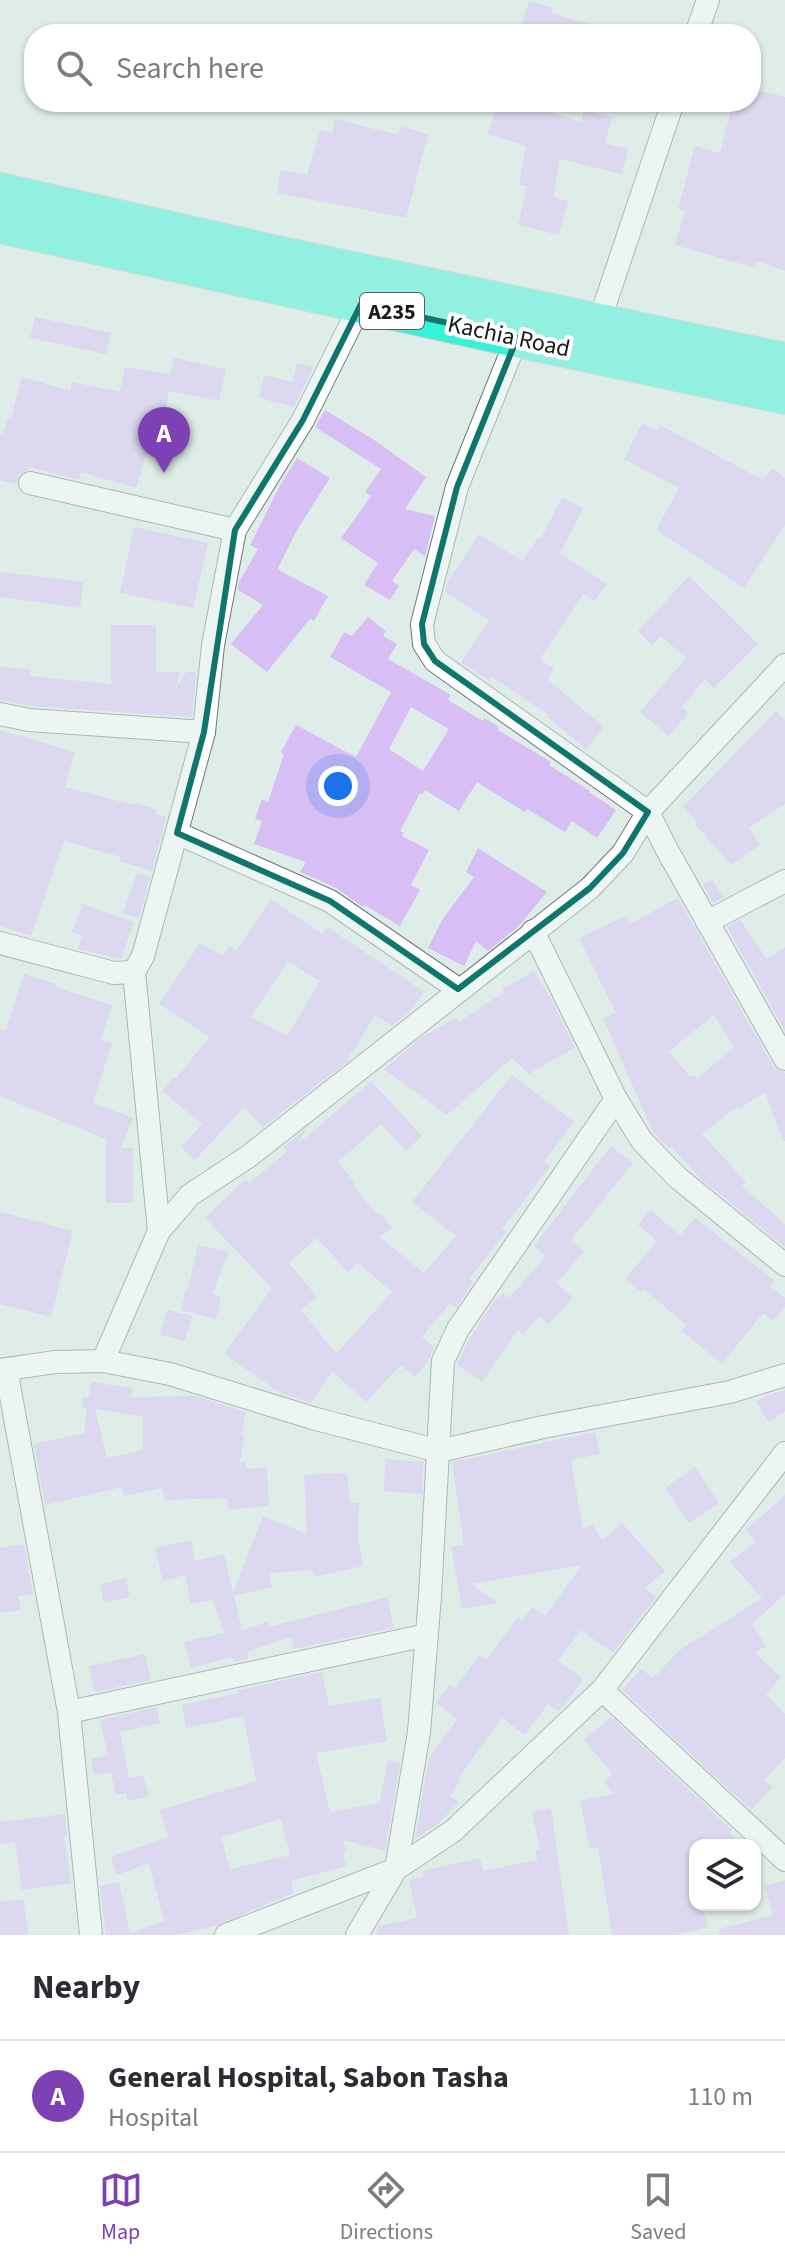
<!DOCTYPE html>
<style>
:root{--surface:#fff;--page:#f2f2f3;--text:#2b2b33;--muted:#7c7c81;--line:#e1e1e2;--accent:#7e40b5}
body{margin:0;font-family:"Source Sans 3",sans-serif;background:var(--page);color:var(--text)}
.controls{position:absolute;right:24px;bottom:24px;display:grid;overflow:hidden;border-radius:16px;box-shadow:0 2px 6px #0004}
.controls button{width:72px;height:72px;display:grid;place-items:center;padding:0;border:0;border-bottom:2px solid var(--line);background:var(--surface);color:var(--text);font:40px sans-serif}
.you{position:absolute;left:338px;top:786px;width:28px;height:28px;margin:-20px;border:6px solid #fff;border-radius:50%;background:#1a73e8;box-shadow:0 0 0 12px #1a73e833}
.badge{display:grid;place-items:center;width:52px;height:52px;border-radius:50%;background:var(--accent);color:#fff;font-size:26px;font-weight:700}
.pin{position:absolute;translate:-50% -66px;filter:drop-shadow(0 2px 4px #0008)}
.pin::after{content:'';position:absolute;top:42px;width:28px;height:24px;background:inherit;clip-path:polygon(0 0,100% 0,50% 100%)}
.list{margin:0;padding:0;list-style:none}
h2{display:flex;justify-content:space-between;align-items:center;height:104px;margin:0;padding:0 32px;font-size:34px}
h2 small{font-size:26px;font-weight:400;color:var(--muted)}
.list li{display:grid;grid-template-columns:52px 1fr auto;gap:24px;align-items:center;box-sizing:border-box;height:112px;padding:0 32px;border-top:2px solid var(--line)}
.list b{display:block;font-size:30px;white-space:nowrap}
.list p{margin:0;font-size:26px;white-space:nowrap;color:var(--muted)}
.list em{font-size:26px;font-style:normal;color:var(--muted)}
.icon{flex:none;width:44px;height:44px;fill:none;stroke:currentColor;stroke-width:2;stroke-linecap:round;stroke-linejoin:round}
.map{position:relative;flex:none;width:785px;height:1935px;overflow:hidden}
.search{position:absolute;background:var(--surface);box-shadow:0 2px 6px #0004;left:24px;right:24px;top:24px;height:88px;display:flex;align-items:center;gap:20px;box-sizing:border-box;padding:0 28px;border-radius:32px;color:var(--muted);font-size:30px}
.sheet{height:216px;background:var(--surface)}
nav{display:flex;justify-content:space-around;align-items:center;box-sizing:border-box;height:112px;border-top:2px solid var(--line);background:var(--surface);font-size:22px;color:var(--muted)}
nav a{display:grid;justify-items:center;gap:4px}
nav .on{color:var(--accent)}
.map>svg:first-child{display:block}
.building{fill:#d7bff5;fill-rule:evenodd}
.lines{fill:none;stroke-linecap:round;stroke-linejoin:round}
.street-casing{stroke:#6d7977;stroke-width:24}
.highway-casing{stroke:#c7c8c8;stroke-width:40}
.street{stroke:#fff;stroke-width:22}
.highway{stroke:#35f3d8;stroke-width:38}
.marked{fill:none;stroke:#0f766e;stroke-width:6;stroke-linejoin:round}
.labels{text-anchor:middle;stroke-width:8;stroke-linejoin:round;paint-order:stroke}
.shield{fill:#fff;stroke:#5c5f5e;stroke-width:2}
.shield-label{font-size:22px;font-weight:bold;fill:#161a19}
.street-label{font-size:24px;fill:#161a19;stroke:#fff}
</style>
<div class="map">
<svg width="785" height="1935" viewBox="0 0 785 1935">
<rect width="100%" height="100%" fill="#dfede9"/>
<g class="building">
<path d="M529 1 553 8 551 13 606 29V34H519Z"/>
<path d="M751 88 785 97V271L757 261 755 268 675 245 685 211 678 209 695 146 720 153 733 102H751Z"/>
<path d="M498 102H517L581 122 584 110 612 117 605 143 628 149 622 174 560 159 553 197 568 201 559 235 518 225 527 186 519 184 526 146 488 134Z"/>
<path d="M335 119 398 135 401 126 428 134 406 218 277 193 281 170 307 175 320 130 332 133Z"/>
<path d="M35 317 111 333 106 354 30 338Z"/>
<path d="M174 358 226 369 219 401 169 391 161 433 153 432 136 488 81 472 79 480 29 467 28 469 19 474 16 484 0 480V433L3 434 8 417 11 418 22 377 70 391 72 382 120 392 125 367 170 374Z"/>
<path d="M297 363 314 367 294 407 259 398 264 375 293 382Z"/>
<path d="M325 410 374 440 426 477 405 509 435 516 425 556 414 549 392 581 399 586 390 600 364 585 378 563 341 538 371 496 365 492 381 469 315 427Z"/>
<path d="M642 423 657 431 660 425 763 480 773 468 785 478V525L744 588 656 530 679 488 624 459Z"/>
<path d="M297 458 330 478 297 530 278 568 279 570 328 596 314 621 310 619 267 672 231 644 263 605 238 590 239 582 258 549 250 545 278 489Z"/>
<path d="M562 497 583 509 560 553 607 584 594 601 583 594 540 659 554 669 547 679 604 727 586 749 547 717 549 715 492 677 489 681 461 662 489 620 445 592 446 585 479 534 522 561 538 538 540 540Z"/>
<path d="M134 527 208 543 193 608 120 593Z"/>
<path d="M0 572 83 582 80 608 0 597Z"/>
<path d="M689 576 758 644 714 688 705 679 682 707 688 713 669 736 640 712 686 658 661 636 652 645 638 631Z"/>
<path d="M368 617 386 631 383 636 397 644 388 659 451 695 448 700 483 721 484 718 499 727 498 730 551 762 549 765 590 791 589 792 616 810 597 838 572 821 565 832 527 809 525 812 477 782 459 811 425 790 423 794 420 793 400 831 404 833 402 836 429 850 411 885 420 890 400 926 364 905 363 907 336 888 300 872 306 862 254 844 262 821 255 819 262 799 268 802 284 754 281 752 296 725 356 757 391 692 330 657 344 632 352 636ZM411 707 449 729 423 771 389 749Z"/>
<path d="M111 625H156V672H180L176 688 186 672H196L192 717 31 706 0 700V667L31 669 30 676 111 684Z"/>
<path d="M776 711 785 720V804L749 828 760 845 731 865 695 824 698 822 683 807Z"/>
<path d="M0 730 75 752 65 787 134 805V803L157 809 155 814 166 817 152 871 119 861 121 857 64 841 31 936 0 926Z"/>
<path d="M478 848 547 892 519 926 488 951 476 941 464 966 428 948 442 920 474 877 466 872Z"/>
<path d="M137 873 150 877 139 918 123 913Z"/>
<path d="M712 880 724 897 713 903 703 885Z"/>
<path d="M678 898 773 1066 779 1071 785 1073V1141H783L765 1092 739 1109 737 1107 702 1134 746 1182 742 1186 785 1224V1247L702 1180 672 1147 669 1148 653 1132 603 1018 616 1013 579 938 626 916 630 924ZM714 1015 734 1047 697 1079 693 1075 690 1077 669 1051Z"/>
<path d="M271 899 322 934 327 927 424 992 410 1012 392 1026 375 1015 356 1047 348 1056 350 1057 348 1061 263 1127 244 1107 195 1160 181 1147 202 1124 162 1091 174 1077 176 1079 209 1037 159 1004 200 943 223 956 229 946 236 951ZM288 961 320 981 287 1036 251 1017Z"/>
<path d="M83 904 134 922 121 959 78 949 82 936 72 932Z"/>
<path d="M740 920 767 959 785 947V1031L727 927Z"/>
<path d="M534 971 551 999 575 1047 529 1074 512 1058 447 1115 384 1069 422 1037 455 1018 459 1022 504 992 502 989Z"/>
<path d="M24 974 56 984 55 987 112 1005 101 1040 112 1043 93 1103 133 1118 121 1148H133V1203H106V1139L0 1096V1029L6 1030Z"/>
<path d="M512 1075 574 1122 544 1162 550 1166 502 1229 506 1232 469 1279 473 1282 456 1308 450 1303 422 1337 434 1347 429 1360 415 1377 401 1365 366 1402 332 1371 311 1403 282 1394 224 1354 272 1288 205 1218 245 1179 249 1183 287 1152 283 1147 307 1128 297 1145 371 1081 422 1136 406 1151 381 1124 338 1162 356 1184 353 1186 378 1215 380 1213 392 1228 380 1237 424 1273 456 1236 412 1202ZM317 1238 348 1272 358 1263 392 1292 336 1354 301 1309 317 1297 289 1263Z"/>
<path d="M611 1146 633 1163 571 1240 584 1251 557 1283 573 1298 549 1324 539 1316 523 1335 518 1330 482 1382 457 1365 468 1341 494 1301 503 1293 509 1298 546 1256 534 1246Z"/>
<path d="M650 1210 680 1235 695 1218 775 1281 770 1286 785 1298V1307L773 1321 763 1313 722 1364 682 1331 686 1325 644 1289 641 1292 625 1279 657 1241 638 1225Z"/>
<path d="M0 1212 73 1231 51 1317 0 1304Z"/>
<path d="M198 1245 229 1252 212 1294 221 1297 216 1319 181 1310 186 1288 188 1289Z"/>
<path d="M167 1310 192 1316 185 1341 160 1335Z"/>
<path d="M91 1382 133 1388 131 1397 195 1396 246 1412 241 1436H244L240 1462H246V1469L267 1468 269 1506 229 1510 227 1498 165 1500 162 1488 124 1496 122 1487 45 1505 34 1444 84 1433 87 1408 82 1407 83 1397H89ZM95 1409 143 1417V1450L107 1458Z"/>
<path d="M785 1390V1411L769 1422 756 1402 768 1395Z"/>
<path d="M595 1432 600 1454 571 1460 583 1530 592 1524 602 1540 622 1523 665 1571 645 1588 656 1597 613 1653 581 1630 558 1661 583 1679 562 1708 559 1711 548 1704 525 1735 502 1718 458 1779 460 1781 450 1796 459 1802 438 1824 415 1839 429 1758 457 1719 436 1703 450 1685 455 1688 480 1654 487 1660 518 1617 522 1621 532 1607 545 1616 582 1565 472 1584 498 1603 462 1609 451 1547 464 1545 452 1462Z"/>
<path d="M386 1459 423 1462 422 1494 383 1491Z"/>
<path d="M695 1467 719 1503 689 1523 665 1488Z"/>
<path d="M347 1473 350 1503H359L358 1538 363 1566 314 1577 313 1570 269 1573 272 1587 234 1596 242 1630 268 1622 269 1627 387 1597 394 1628 294 1649 291 1637 247 1652 248 1659 234 1662 232 1657 191 1668 184 1642 224 1633 213 1600 191 1604 185 1575 163 1581 155 1548 191 1540 195 1561 224 1554 233 1593 263 1516 307 1534 304 1475Z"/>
<path d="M785 1495V1594L752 1624 766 1646 755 1653 781 1677 766 1694 785 1714V1758L764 1780 773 1787 751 1810 622 1690 641 1669 653 1678 680 1650 762 1598 730 1562 756 1542 746 1530Z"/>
<path d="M24 1544 33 1594 18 1596 21 1610 0 1613V1548Z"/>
<path d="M126 1578 130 1597 104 1603 100 1584Z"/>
<path d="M145 1654 151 1680 95 1692 89 1666Z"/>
<path d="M322 1672 329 1706 380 1698 387 1741 316 1753 330 1812 379 1803 388 1760 400 1763 385 1851 343 1840 346 1851 343 1852 346 1866 291 1881 294 1893 217 1925 177 1935H106L100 1886 119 1882 130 1933 164 1921 149 1863 117 1875 111 1857 168 1837 160 1810 256 1781 243 1716 186 1728 182 1705 238 1693V1690ZM281 1819 290 1855 230 1869 221 1837Z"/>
<path d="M157 1707 160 1723 120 1732 129 1778 143 1775 149 1796 128 1801 126 1793 116 1795 111 1772 94 1775 91 1759 108 1755 100 1720Z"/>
<path d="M611 1717 732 1830 730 1833 740 1845H695V1905H702L708 1927 675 1935H612L598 1847 590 1849 580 1801 614 1794 604 1782 613 1774 584 1740Z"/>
<path d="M551 1808 569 1935H376L379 1926 417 1918 409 1880 424 1877 422 1871 480 1858 483 1871 537 1860 536 1850 540 1849 532 1812Z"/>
<path d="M65 1814 67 1836H64L71 1883 22 1890 15 1842 0 1844V1822Z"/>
<path d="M785 1880V1935H720L719 1929 773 1915 765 1886Z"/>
<path d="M23 1899 29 1935H0V1902Z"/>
</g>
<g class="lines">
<defs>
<g id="street">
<path d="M696 34 708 0"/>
<path d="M599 322 673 102"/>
<path d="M517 338 457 487 422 624 424 644 435 661 648 812 667 850 785 1059"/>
<path d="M30 483 235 530"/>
<path d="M0 714 29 720 204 732"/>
<path d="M177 833 330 901 458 989"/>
<path d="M707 922 785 881"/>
<path d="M533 931 616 1099 642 1141 678 1178 785 1265"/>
<path d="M0 943 114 973 134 972"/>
<path d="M159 1231 134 972 143 956 204 732 213 645 235 530 303 420 361 304"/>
<path d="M103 1361 159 1231 190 1195 249 1156 590 888 623 853 648 812 785 665"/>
<path d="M6 1369 69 1712 91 1935"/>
<path d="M0 1370 55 1362 103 1361 170 1374 316 1419 439 1451 543 1427 730 1392 785 1375"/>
<path d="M602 1690 785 1860"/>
<path d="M69 1712 427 1635"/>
<path d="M226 1935 396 1869 453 1831 602 1690 785 1453"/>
<path d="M357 1935 396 1869 419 1732 430 1596 443 1361 458 1329 616 1099"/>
</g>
<g id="highway">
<path d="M0 192 282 256 785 362"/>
<path d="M0 224 517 338 785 395"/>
</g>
</defs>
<use href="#street" class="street-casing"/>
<use href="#highway" class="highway-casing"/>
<use href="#street" class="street"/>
<use href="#highway" class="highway"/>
</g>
<path d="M0 0H785V1935H0ZM361 304 517 338 457 487 422 624 424 644 435 661 648 812 623 853 590 888 458 989 330 901 177 833 204 732 235 530 303 420Z" fill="#dfede9" fill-opacity=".55" fill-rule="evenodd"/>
<path class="marked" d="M361 304 517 338 457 487 422 624 424 644 435 661 648 812 623 853 590 888 458 989 330 901 177 833 204 732 235 530 303 420Z"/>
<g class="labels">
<rect class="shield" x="360" y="293" width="64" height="36" rx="6"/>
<g class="shield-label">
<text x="392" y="319">A235</text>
</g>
<g class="street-label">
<text transform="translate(509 336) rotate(12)" y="8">Kachia Road</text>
</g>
</g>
</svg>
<div class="controls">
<button><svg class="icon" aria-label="layers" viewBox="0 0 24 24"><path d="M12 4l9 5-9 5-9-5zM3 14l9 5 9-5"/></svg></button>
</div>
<div class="you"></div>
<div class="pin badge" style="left:164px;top:473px">A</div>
<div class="search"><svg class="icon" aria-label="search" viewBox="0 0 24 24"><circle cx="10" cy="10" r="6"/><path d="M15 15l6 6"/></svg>Search here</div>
</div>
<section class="sheet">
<h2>Nearby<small></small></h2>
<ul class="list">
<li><span class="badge">A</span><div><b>General Hospital, Sabon Tasha</b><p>Hospital</p></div><em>110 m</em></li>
</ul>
</section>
<nav>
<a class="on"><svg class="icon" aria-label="map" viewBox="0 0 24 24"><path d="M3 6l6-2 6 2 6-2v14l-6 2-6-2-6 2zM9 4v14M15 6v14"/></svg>Map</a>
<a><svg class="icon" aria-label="directions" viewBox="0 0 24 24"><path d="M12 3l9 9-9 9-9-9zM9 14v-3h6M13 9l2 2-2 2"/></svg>Directions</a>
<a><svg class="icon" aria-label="saved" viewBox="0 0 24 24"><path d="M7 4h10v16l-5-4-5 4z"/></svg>Saved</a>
</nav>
